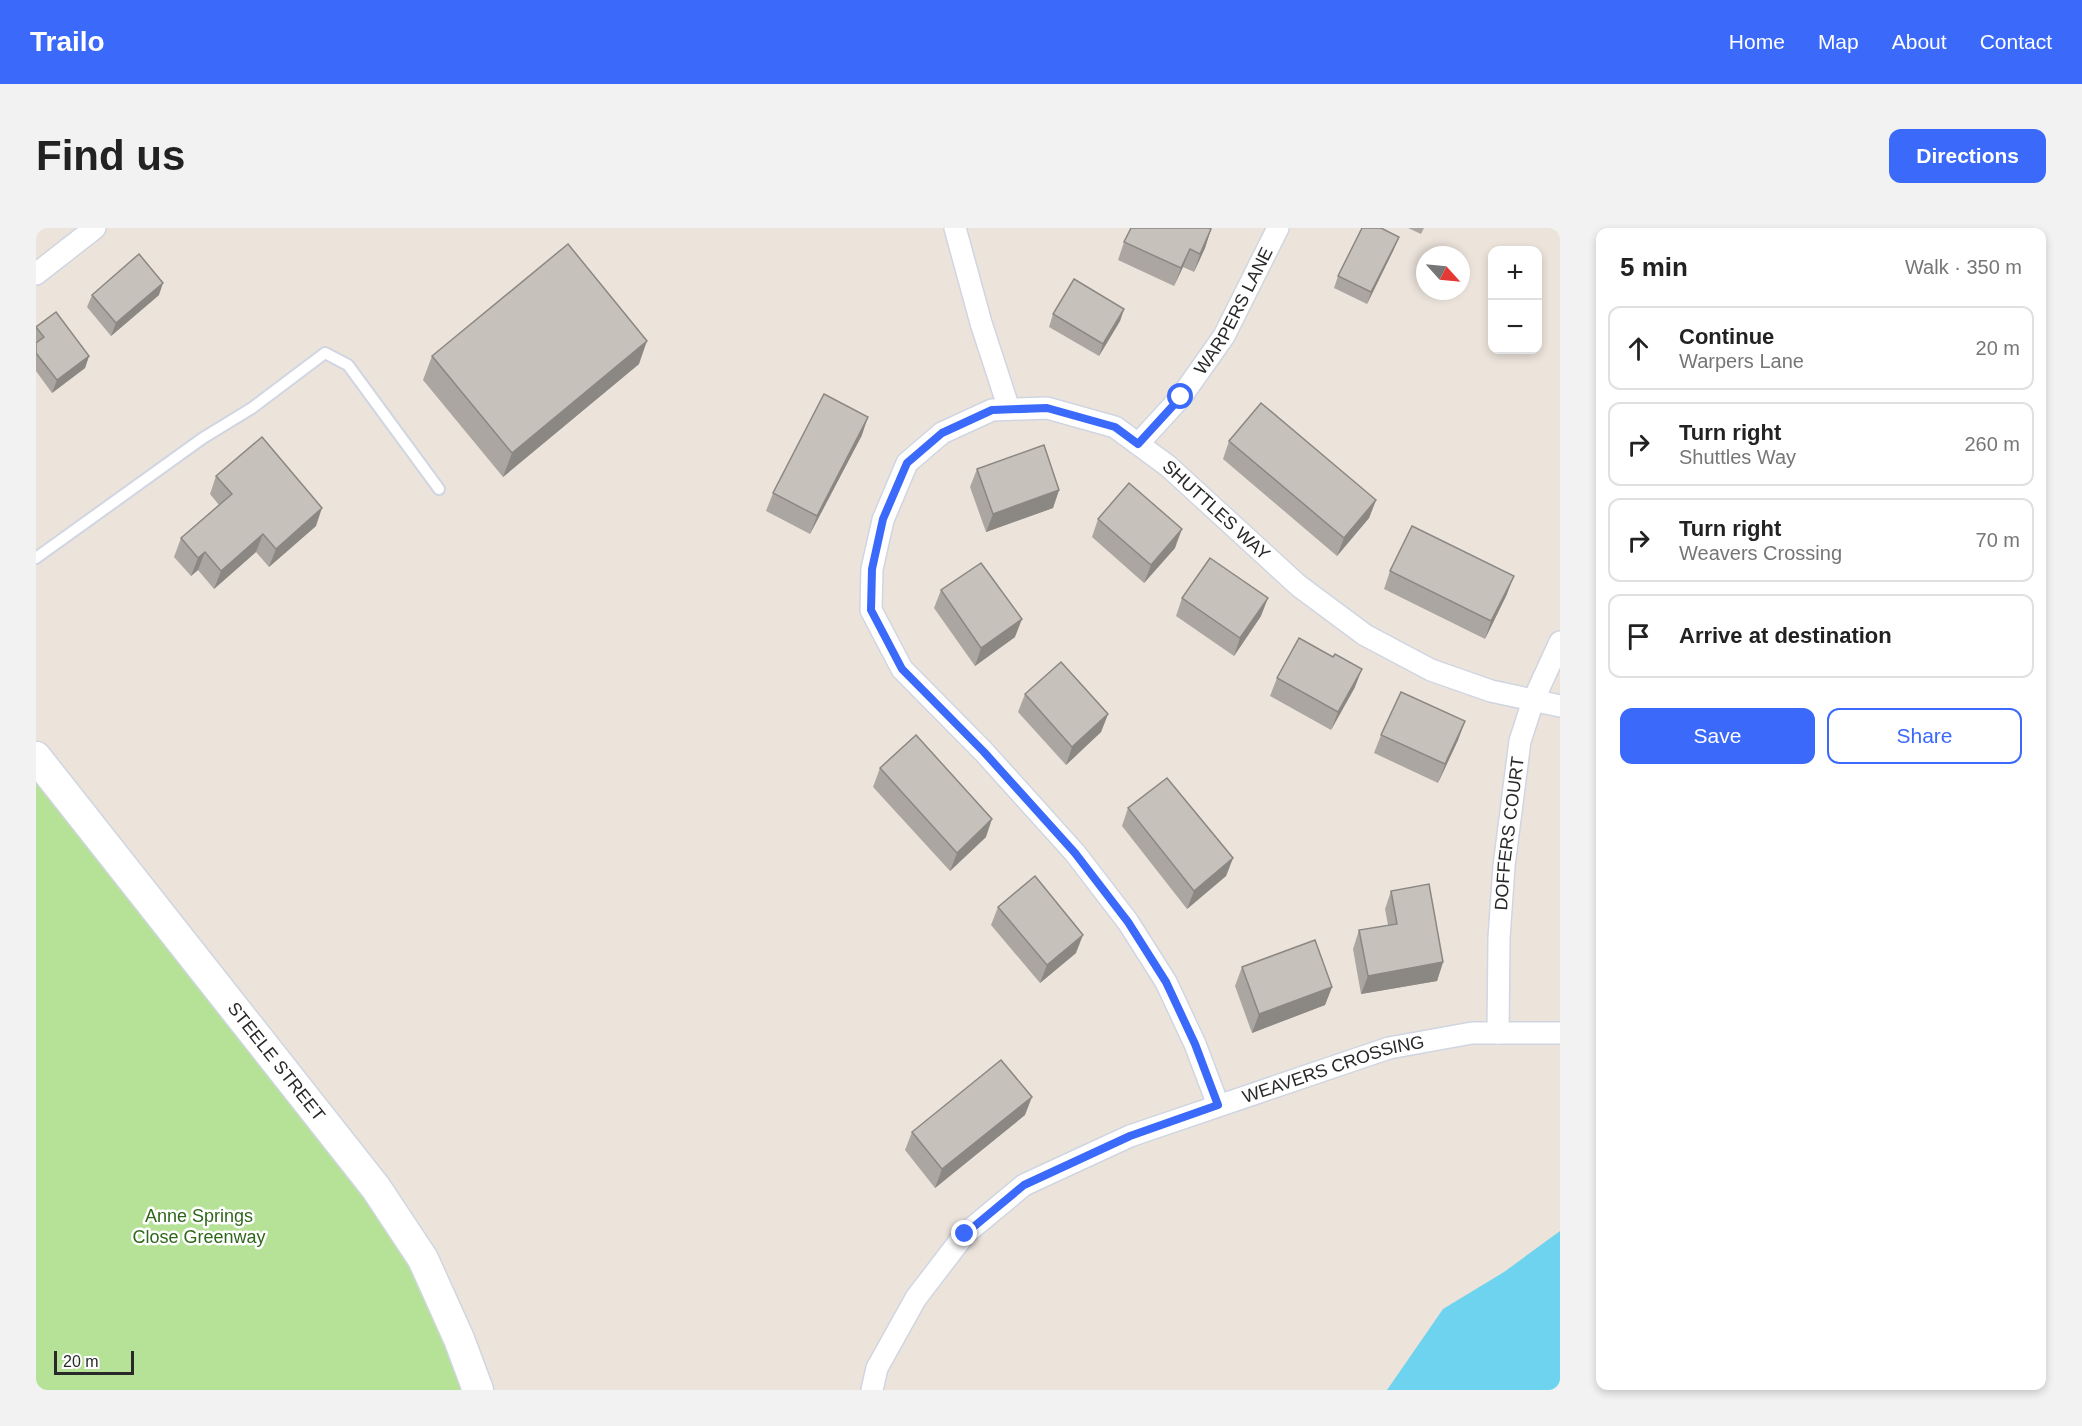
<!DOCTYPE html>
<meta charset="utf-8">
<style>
:root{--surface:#fff;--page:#f2f2f2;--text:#222;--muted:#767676;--line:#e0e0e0;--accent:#3b69f9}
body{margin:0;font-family:Arial,sans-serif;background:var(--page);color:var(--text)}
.controls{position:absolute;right:18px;top:18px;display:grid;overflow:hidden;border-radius:12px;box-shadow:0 3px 9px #0003}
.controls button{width:54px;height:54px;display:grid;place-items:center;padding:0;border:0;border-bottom:2px solid var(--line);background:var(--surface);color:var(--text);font:30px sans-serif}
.compass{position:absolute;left:1380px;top:18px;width:54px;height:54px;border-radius:50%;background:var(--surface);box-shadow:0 3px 9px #0003;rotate:117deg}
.scale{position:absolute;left:18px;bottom:15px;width:80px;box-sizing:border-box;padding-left:6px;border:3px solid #292929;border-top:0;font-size:16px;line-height:21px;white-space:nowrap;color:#292929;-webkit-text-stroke:4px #fff;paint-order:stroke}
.stop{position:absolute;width:18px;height:18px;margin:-14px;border:4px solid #3b69f9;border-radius:50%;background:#fff}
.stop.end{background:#3b69f9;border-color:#fff;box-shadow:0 2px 6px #0008}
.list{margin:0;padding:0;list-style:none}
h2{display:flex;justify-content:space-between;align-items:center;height:78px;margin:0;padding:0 24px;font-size:26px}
h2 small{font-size:20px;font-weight:400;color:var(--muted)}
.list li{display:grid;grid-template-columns:39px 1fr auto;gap:18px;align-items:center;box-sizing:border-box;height:84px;margin:0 12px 12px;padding:0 12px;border:2px solid var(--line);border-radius:12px}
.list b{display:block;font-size:22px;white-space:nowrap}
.list p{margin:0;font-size:20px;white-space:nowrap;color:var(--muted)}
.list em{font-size:20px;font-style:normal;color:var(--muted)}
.actions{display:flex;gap:12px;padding:18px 24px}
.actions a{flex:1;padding:14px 0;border:2px solid var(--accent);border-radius:12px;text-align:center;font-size:21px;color:var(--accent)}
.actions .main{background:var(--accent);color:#fff}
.icon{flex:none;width:33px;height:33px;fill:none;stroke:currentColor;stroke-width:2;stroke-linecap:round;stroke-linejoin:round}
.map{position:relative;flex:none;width:1524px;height:1162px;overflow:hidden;border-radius:12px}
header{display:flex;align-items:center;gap:36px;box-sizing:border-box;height:84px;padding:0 30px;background:var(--accent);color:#fff}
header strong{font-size:28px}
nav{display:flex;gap:33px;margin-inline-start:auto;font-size:21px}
.intro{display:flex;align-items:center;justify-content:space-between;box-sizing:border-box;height:144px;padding:0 36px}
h1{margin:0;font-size:42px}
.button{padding:15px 27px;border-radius:12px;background:var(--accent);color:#fff;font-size:21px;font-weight:700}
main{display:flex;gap:36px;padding:0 36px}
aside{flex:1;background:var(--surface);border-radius:12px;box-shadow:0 3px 9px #0003}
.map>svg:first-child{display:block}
.green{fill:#b5e297}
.water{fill:#6ed3ee}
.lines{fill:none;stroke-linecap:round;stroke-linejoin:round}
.lane-casing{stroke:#d0d5e2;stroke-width:14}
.street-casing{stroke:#d0d5e2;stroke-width:24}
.secondary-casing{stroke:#d0d5e2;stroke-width:33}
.lane{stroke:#fff;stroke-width:10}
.street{stroke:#fff;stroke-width:21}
.secondary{stroke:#fff;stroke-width:30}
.wall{fill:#aba6a1}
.shaded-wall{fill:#8b8783}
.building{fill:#c7c1bb;stroke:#8b8783;stroke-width:1.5}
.route{stroke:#3b69f9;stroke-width:8}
.labels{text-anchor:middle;stroke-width:5;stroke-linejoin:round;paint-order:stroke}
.street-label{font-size:18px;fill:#292929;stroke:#fff}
.park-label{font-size:18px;fill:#2e661a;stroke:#fff}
</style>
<header>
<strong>Trailo</strong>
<nav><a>Home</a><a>Map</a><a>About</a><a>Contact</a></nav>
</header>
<div class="intro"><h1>Find us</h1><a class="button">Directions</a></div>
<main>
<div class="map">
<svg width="1524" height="1162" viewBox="0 0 1524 1162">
<rect width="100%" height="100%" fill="#ece4db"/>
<path class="green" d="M0 529 340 960 442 1162H0Z"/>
<path class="water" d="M1524 1003V1162H1351L1407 1081 1468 1044Z"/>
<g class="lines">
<defs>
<path id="lane" d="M0 330 167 210 216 180 289 125 312 137 403 261"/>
<g id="street">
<path d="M919 0 945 95 973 181"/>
<path d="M0 46 59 0"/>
<path id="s1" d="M1102 216 1145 169 1188 108 1242 0"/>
<path id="s2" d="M1462 805 1463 710 1468 638 1484 513 1497 473 1524 414"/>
<path id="s3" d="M1182 877 1159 816 1130 754 1092 694 1039 625 948 524 866 441 835 382 836 341 847 292 871 235 906 205 956 182 1011 180 1079 199 1132 238 1263 358 1329 407 1395 442 1455 463 1524 478"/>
<path id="s4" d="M836 1162 841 1140 880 1070 929 1006 988 957 1094 908 1353 820 1436 805H1524"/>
</g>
<g id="secondary">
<path id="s5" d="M0 529 340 960 387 1031 423 1111 442 1162"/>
</g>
</defs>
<use href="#lane" class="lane-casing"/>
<use href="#street" class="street-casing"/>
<use href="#secondary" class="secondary-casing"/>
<use href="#lane" class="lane"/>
<use href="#street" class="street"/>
<use href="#secondary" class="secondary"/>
</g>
<g class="wall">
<path d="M1372 0H1388L1385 6Z"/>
<path d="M1175 1 1169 20 1158 44 1147 39 1138 58 1082 32 1088 14Z"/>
<path d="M1358 21 1331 76 1298 60 1302 48Z"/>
<path d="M56 67H123L75 108 51 79Z"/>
<path d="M1088 81 1084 93 1063 128 1013 99 1017 86Z"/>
<path d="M0 99 53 128 49 140 16 165 0 143Z"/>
<path d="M396 128 603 136 467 249 387 152Z"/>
<path d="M826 207 774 306 730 283 737 265Z"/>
<path d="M1193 213 1340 272 1333 290 1301 328 1187 231Z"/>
<path d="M941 241 1023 262 1017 280 950 304 934 259Z"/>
<path d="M180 248 280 298 233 339 220 324 178 361 162 342 155 348 138 329 145 310 183 277 174 266Z"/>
<path d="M1062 291 1139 320 1108 355 1056 309Z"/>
<path d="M1354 343 1471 366 1449 411 1348 361Z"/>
<path d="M905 362 979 409 939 438 898 380Z"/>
<path d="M1146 370 1225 388 1198 428 1140 388Z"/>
<path d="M1241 450 1319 459 1295 502 1234 468Z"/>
<path d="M989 466 1072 486 1065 504 1030 537 982 484Z"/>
<path d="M1429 493 1422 512 1402 555 1338 525 1345 507Z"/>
<path d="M844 540 950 609 914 643 837 559Z"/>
<path d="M1092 580 1197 630 1190 648 1151 681 1086 598Z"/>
<path d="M1355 663 1407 734 1401 753 1325 766 1317 721 1323 702 1352 697 1349 681Z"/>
<path d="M962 679 1040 725 1004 755 955 697Z"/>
<path d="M1206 739 1296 759 1289 777 1216 805 1199 758Z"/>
<path d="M989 887 899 960 869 922 876 904Z"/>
</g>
<g class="shaded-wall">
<path d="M1175 1 1169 20 1158 44 1164 26Z"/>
<path d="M1363 9 1358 21 1331 76 1335 64Z"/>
<path d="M1154 21 1147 39 1138 58 1145 40Z"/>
<path d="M127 55 123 67 75 108 80 95Z"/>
<path d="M1088 81 1084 93 1063 128 1067 116Z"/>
<path d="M611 113 603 136 467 249 476 225Z"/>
<path d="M53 128 49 140 16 165 21 152Z"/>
<path d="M832 189 826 207 774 306 781 288Z"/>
<path d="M1023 262 1017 280 950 304 957 286Z"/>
<path d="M1340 272 1333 290 1301 328 1308 310Z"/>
<path d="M286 280 280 298 233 339 240 321Z"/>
<path d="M1146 301 1139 320 1108 355 1115 337Z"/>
<path d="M227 306 220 324 178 361 185 343Z"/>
<path d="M169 324 162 342 155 348 162 330Z"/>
<path d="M1478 348 1471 366 1449 411 1455 393Z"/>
<path d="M1232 370 1225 388 1198 428 1204 410Z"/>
<path d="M986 391 979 409 939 438 945 420Z"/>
<path d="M1326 441 1319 459 1295 502 1302 484Z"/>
<path d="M1072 486 1065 504 1030 537 1036 519Z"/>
<path d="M1429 493 1422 512 1402 555 1409 536Z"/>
<path d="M956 591 950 609 914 643 921 625Z"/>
<path d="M1197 630 1190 648 1151 681 1158 663Z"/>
<path d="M1047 707 1040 725 1004 755 1011 737Z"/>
<path d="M1407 734 1401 753 1325 766 1332 748Z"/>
<path d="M1296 759 1289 777 1216 805 1223 786Z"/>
<path d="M996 869 989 887 899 960 906 941Z"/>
</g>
<g class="building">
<path d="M1095 0H1173L1175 1 1164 26 1154 21 1145 40 1088 14Z"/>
<path d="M1326 0H1345L1363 9 1335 64 1302 48Z"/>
<path d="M532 16 611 113 476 225 396 128Z"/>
<path d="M103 26 127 55 80 95 56 67Z"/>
<path d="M1038 51 1088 81 1067 116 1017 86Z"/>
<path d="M20 84 53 128 21 152 0 125V115L8 109 0 99Z"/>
<path d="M788 166 832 189 781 288 737 265Z"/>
<path d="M1225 175 1340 272 1308 310 1193 213Z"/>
<path d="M226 209 286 280 240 321 227 306 185 343 169 324 162 330 145 310 196 266 180 248Z"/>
<path d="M1008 217 1023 262 957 286 941 241Z"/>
<path d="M1093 255 1146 301 1115 337 1062 291Z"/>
<path d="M1376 298 1478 348 1455 393 1354 343Z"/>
<path d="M1174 330 1232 370 1204 410 1146 370Z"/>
<path d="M945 335 986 391 945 420 905 362Z"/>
<path d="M1263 410 1297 429 1299 426 1326 441 1302 484 1241 450Z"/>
<path d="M1025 434 1072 486 1036 519 989 466Z"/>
<path d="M1365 464 1429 493 1409 536 1345 507Z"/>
<path d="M880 507 956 591 921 625 844 540Z"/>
<path d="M1131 550 1197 630 1158 663 1092 580Z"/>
<path d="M999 648 1047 707 1011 737 962 679Z"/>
<path d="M1393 656 1407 734 1332 748 1323 702 1361 696 1355 663Z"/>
<path d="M1279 712 1296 759 1223 786 1206 739Z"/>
<path d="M965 832 996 869 906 941 876 904Z"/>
</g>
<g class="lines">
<path class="route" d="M929 1006 988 957 1094 908 1182 877 1159 816 1130 754 1092 694 1039 625 948 524 866 441 835 382 836 341 847 291 871 235 906 205 956 182 1011 180 1079 199 1102 216 1145 169"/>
</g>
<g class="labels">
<g class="street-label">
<text dy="6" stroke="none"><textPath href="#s1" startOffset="165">WARPERS LANE</textPath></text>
<text dy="6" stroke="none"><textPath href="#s3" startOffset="1122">SHUTTLES WAY</textPath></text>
<text dy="6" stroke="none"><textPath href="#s2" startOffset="200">DOFFERS COURT</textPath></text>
<text dy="6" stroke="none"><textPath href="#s5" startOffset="388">STEELE STREET</textPath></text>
<text dy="6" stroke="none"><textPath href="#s4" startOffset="591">WEAVERS CROSSING</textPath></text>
</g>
<g class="park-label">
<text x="163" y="994">Anne Springs<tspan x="163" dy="21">Close Greenway</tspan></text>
</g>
</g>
</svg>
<div class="controls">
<button>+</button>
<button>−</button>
</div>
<svg class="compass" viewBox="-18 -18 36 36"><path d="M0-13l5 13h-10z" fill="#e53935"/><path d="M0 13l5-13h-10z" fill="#767676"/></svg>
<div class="scale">20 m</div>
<div class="stop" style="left:1145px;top:169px"></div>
<div class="stop end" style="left:929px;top:1006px"></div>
</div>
<aside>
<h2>5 min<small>Walk · 350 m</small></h2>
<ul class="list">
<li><svg class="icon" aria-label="ahead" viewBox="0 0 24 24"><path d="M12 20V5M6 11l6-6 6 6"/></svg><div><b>Continue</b><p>Warpers Lane</p></div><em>20 m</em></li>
<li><svg class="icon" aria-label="right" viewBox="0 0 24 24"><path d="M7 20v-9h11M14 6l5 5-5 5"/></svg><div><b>Turn right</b><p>Shuttles Way</p></div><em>260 m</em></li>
<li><svg class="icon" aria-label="right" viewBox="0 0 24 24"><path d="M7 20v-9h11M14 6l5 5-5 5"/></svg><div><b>Turn right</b><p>Weavers Crossing</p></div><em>70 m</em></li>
<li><svg class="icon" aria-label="arrive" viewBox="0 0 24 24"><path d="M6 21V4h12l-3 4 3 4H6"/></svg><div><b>Arrive at destination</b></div></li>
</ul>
<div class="actions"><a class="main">Save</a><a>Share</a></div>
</aside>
</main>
